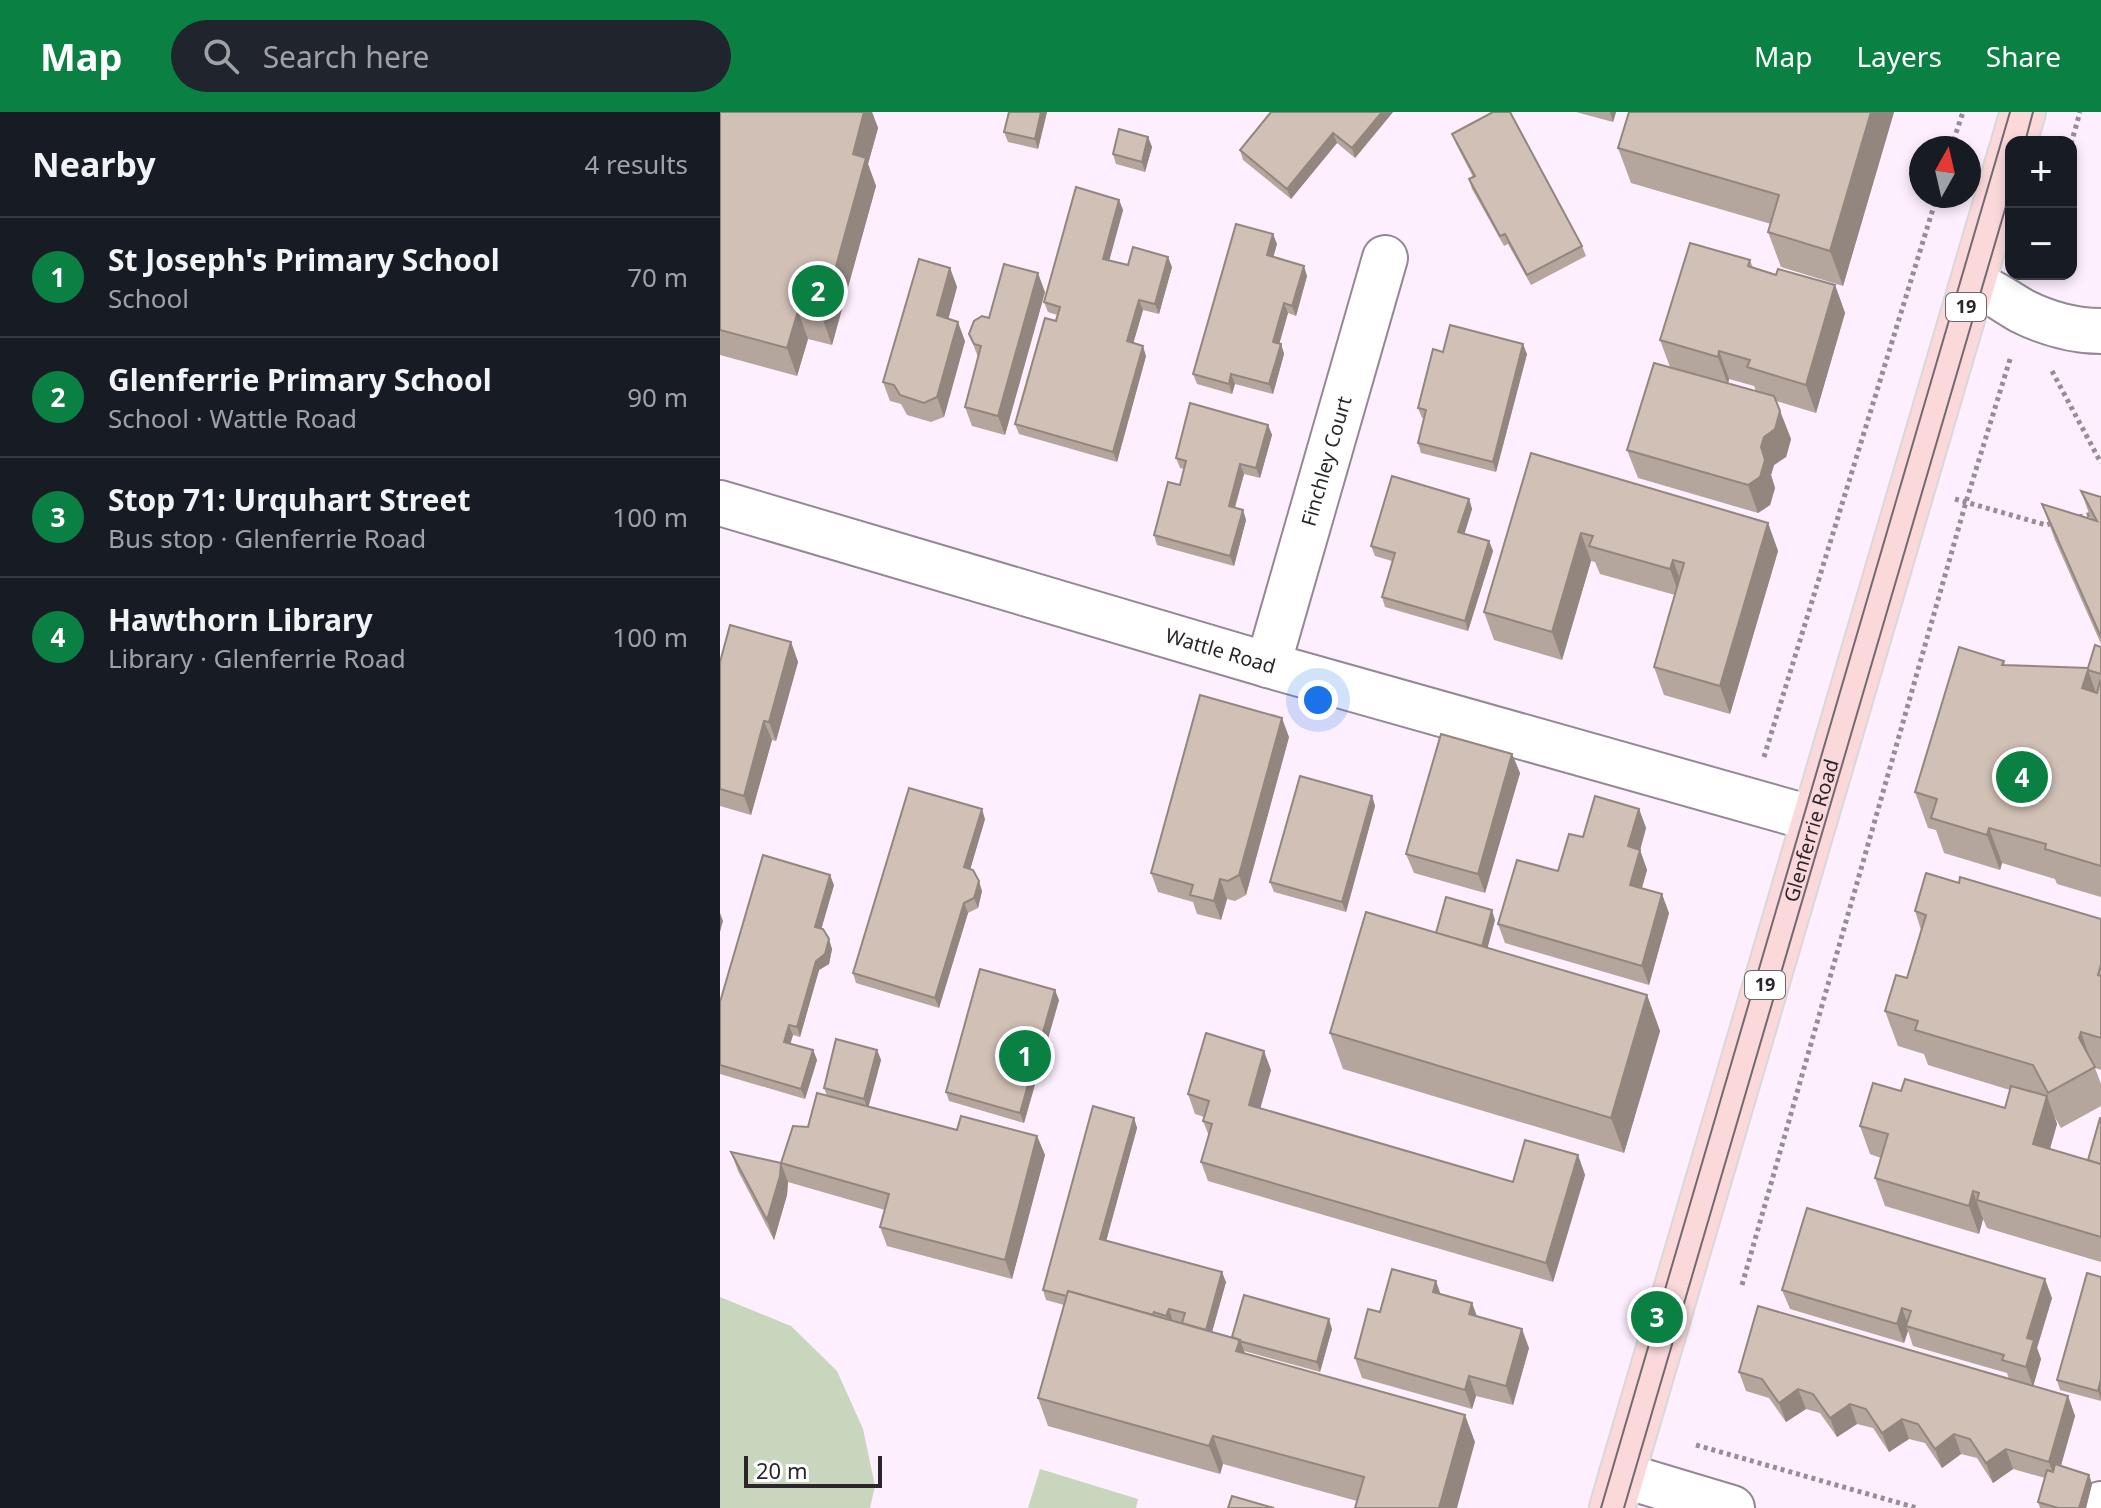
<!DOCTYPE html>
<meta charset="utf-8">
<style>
:root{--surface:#171b24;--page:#20242c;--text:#f1f3f6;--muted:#9ea1a6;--line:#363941;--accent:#0b8043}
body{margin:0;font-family:"Noto Sans",sans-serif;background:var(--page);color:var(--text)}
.controls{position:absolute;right:24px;top:24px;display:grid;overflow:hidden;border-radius:16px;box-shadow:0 4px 12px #0003}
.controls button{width:72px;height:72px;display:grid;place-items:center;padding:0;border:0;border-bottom:2px solid var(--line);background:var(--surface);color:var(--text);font:40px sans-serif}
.compass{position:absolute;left:1189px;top:24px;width:72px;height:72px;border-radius:50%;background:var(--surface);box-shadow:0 4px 12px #0003;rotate:8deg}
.scale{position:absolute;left:24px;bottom:20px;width:138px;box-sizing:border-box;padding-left:8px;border:4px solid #2b262b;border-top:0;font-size:22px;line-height:28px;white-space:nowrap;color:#2b262b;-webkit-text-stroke:6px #fff;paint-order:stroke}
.you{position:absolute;left:598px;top:588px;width:28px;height:28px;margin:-20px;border:6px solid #fff;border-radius:50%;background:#1a73e8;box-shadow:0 0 0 12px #1a73e833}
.badge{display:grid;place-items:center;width:52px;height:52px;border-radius:50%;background:var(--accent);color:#fff;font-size:26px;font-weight:700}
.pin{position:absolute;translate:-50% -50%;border:4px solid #fff;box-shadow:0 2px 8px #0006}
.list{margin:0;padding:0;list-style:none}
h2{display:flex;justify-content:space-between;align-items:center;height:104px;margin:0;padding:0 32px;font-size:34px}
h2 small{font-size:26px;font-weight:400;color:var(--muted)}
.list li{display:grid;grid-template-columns:52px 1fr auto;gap:24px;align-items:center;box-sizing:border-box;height:120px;padding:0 32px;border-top:2px solid var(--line)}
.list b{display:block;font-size:30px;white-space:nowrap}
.list p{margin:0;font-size:26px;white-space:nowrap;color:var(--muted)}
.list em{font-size:26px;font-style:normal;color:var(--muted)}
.icon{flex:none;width:44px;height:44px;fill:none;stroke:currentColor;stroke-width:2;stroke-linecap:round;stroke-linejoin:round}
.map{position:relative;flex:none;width:1381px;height:1396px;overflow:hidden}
header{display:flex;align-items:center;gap:48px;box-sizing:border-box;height:112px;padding:0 40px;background:var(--accent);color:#fff}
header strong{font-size:38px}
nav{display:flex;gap:44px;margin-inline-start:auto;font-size:28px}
.search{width:560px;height:72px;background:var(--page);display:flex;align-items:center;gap:20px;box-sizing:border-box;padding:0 28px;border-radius:44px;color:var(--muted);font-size:30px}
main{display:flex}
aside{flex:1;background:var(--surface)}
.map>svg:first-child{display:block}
.green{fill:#c7d6bc}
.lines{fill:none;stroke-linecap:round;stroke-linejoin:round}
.minor-casing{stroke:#958895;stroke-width:48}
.major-casing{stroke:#d9d8d9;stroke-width:48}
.path{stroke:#978d97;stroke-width:5;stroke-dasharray:4 4;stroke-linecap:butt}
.minor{stroke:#fff;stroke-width:44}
.major{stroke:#fbd9da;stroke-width:44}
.tram{stroke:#726a72;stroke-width:2}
.wall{fill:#b4a59d;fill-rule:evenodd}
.shaded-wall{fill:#92867f}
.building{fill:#d1c0b6;stroke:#92867f;stroke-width:2}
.labels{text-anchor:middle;stroke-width:6;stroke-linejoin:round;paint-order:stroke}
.shield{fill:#fff;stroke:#6b676b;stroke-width:2}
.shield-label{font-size:18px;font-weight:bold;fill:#2b262b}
.street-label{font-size:20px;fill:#2b262b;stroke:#fff}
</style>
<header>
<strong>Map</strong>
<div class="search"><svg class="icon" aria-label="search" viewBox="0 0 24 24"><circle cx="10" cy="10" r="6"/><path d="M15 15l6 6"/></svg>Search here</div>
<nav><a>Map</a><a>Layers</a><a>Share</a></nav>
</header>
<main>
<aside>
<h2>Nearby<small>4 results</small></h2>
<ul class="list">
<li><span class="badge">1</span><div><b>St Joseph's Primary School</b><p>School</p></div><em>70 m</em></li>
<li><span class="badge">2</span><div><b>Glenferrie Primary School</b><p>School · Wattle Road</p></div><em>90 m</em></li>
<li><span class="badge">3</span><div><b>Stop 71: Urquhart Street</b><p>Bus stop · Glenferrie Road</p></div><em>100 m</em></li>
<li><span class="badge">4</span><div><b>Hawthorn Library</b><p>Library · Glenferrie Road</p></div><em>100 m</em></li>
</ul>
</aside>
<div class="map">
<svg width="1381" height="1396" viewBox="0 0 1381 1396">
<rect width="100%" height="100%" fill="#fdeffd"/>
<g class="green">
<path d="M0 1185 71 1214 117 1259 143 1317 155 1374 150 1396H0Z"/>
<path d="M320 1357 418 1387 416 1396H308Z"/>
</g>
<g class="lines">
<defs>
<g id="minor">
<path d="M1253 172C1271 178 1286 190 1302 199 1326 211 1355 219 1381 219"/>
<path id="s1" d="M0 391 548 553 1094 707"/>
<path id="s2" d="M548 553 665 146"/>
<path d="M902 1363 1012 1396"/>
<path d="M1380 1396 1381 1392"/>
</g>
<g id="major">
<path d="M1294 30 1303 0"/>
<path id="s3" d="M892 1396 1291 40"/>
</g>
</defs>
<use href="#minor" class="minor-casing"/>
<use href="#major" class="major-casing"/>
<g class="path">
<path d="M1351 32 1360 0"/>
<path d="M1231 36 1243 0"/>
<path d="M1332 259 1381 351"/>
<path d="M1235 387 1326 413 1333 411"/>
<path d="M1359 405 1381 400"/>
<path d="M1044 645 1217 84"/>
<path d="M1022 1173 1246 390 1291 244"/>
<path d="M976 1333 1197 1396"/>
</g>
<use href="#minor" class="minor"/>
<use href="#major" class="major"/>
<g class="tram">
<path d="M1305 30 1313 0"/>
<path d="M881 1396 1290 0"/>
<path d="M904 1396 1291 77"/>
</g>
</g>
<g class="wall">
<path d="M0 0H152L158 16 148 52 156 74 112 233 88 227 77 264 0 243Z"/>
<path d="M327 0 318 37 288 30 284 20Z"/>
<path d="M673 0 635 46 617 31 571 87 523 48 520 38Z"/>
<path d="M856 0H896L893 10Z"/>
<path d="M1174 0 1123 174 1061 155 1048 120 1051 112 911 71 898 36Z"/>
<path d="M732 22 862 134 866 144 811 173 788 132 784 134 752 77 749 67 753 65 736 32Z"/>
<path d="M428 25 432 35 425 60 396 52 393 42Z"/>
<path d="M399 88 403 98 389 148 408 153 452 155 439 202 423 198 413 231 426 244 397 350 299 322 295 312 337 203 328 200 324 190Z"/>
<path d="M557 132 553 145 587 164 576 204 568 201 559 232H561L564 242 553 282 515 272 512 282 477 272 473 262Z"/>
<path d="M1030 148 1033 156 1056 163 1115 173 1125 201 1096 301 1056 289 1071 327 1066 345 1054 353 1051 363 1055 376 1050 393 1038 401 918 366 907 338 950 255 940 228ZM1009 267 1034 274 1036 279 1008 271Z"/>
<path d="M230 156 237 175 228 207 245 229 224 305 211 310 187 303 181 292 170 289 163 270Z"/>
<path d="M325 180 285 323 252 314 245 295 258 245 249 222 269 206Z"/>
<path d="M723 240 807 242 776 360 701 341 698 331 704 306H702L698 296Z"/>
<path d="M548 313 552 323 540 366 524 362 515 396 523 398 526 408 514 454 437 433 434 423 460 373 464 357 460 356 456 346Z"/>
<path d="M811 341 1048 411 1058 439 1010 602 944 583 934 555 955 483 880 462 875 450 871 449 842 548 774 528 764 500Z"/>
<path d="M1361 379 1381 385V532L1335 428 1322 392 1371 407Z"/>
<path d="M749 387 752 397 744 422 769 429 773 439 748 519 665 495 662 485 672 449 655 444 651 434Z"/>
<path d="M71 530 78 550 56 629 52 628 31 703 0 694V550Z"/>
<path d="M1381 535V785L1337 772 1335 767 1282 751 1280 758 1224 741 1216 718 1208 716 1195 680 1284 549 1285 553 1368 556Z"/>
<path d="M569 625 526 783 515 789 507 787 501 808 477 802 473 790 438 780 431 761Z"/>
<path d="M792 642 800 661 765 781 694 761 686 742Z"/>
<path d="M652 684 655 694 626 800 554 780 550 770Z"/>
<path d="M919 697 926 716 920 738 927 758 922 776 949 801 929 873 785 831 778 812 838 759 863 725Z"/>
<path d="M265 707 250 757 262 779 258 796 248 801 219 896 136 871 133 861Z"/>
<path d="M1239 771 1381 807V958L1375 956 1381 972V994L1341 1016 1334 1004 1337 1012 1330 1037 1368 1048 1381 1006V1150L1267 1116 1263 1107 1259 1122 1165 1094 1155 1066 1161 1046 1150 1042 1140 1014 1181 979 1285 996 1290 978 1208 953 1204 942 1178 934 1165 899 1187 866 1201 818 1195 799Z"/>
<path d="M114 773 101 817 112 837 109 852 99 858 80 925 73 923 70 931 93 938 97 948 85 987 0 962V890Z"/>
<path d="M775 808 767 836 927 883 940 919 904 1041 623 957 610 921Z"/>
<path d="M339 888 304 1011 229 989 226 980Z"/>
<path d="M157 938 161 948 148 995 237 1018 317 1024 325 1043 292 1167 167 1134 160 1115 165 1098 68 1070 67 1083 54 1128 18 1059 11 1040 61 1051 88 1015 107 984 104 976Z"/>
<path d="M551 958 540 996 793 1070 858 1043 865 1063 833 1170 488 1069 481 1050 489 1024 483 1009 484 1005 475 1002 468 982Z"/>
<path d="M414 1006 417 1016 386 1129 506 1170 492 1220 512 1225 612 1217 600 1260 524 1239 525 1241 755 1330 637 1389 503 1352 500 1362 328 1314 318 1286 344 1193 326 1188 323 1178Z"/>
<path d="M1381 1165V1289L1340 1278 1337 1268Z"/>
<path d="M1062 1178 1332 1186 1317 1236 1321 1247 1313 1274 1348 1284 1355 1304 1341 1354 1369 1363 1372 1372 1366 1396H1320L1318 1390 1325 1366 1293 1357 1273 1371 1257 1346 1241 1342 1222 1356 1205 1331 1189 1327 1169 1340 1153 1316 1137 1312 1117 1325 1100 1301 1086 1297 1066 1310 1049 1286 1026 1279 1019 1260 1289 1267 1287 1261 1193 1234 1188 1219 1184 1231 1070 1197Z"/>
<path d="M721 1182 752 1191 757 1204 809 1236 793 1293 756 1284 752 1297 642 1266 635 1246 660 1200Z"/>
</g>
<g class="shaded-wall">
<path d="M144 0H152L158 16 148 52 156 74 112 233 102 205 133 42Z"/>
<path d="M321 0H327L318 37 315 27Z"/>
<path d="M662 0H673L635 46 632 36Z"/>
<path d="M890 0H896L893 10Z"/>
<path d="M1151 0H1174L1123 174 1110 139Z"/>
<path d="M613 21 617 31 571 87 567 77Z"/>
<path d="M428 25 432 35 425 60 422 50Z"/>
<path d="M399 88 403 98 387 157 383 147Z"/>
<path d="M553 122 557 132 551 153 547 143Z"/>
<path d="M448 145 452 155 439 202 435 192Z"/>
<path d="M584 154 587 164 576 204 572 194Z"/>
<path d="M230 156 237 175 224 223 217 203Z"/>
<path d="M318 161 325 180 285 323 278 304Z"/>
<path d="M1115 173 1125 201 1096 301 1086 273Z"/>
<path d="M419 188 423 198 411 239 407 229Z"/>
<path d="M564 191 568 201 557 240 553 230Z"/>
<path d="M78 199 88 227 77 264 67 236Z"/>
<path d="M238 210 245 229 224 305 217 285Z"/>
<path d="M561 232 564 242 553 282 549 272Z"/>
<path d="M803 232 807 242 776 360 773 350Z"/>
<path d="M423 234 426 244 397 350 393 340Z"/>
<path d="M999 239 1009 267 1008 273 998 245Z"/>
<path d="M511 262 515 272 512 282 509 272Z"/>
<path d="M1060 299 1071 327 1066 345 1054 353 1051 363 1055 376 1050 393 1038 401 1028 373 1044 325Z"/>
<path d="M548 313 552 323 540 366 536 356Z"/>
<path d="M520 352 524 362 512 404 509 394Z"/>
<path d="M749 387 752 397 742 430 738 420Z"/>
<path d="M523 398 526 408 514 454 510 444Z"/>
<path d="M1048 411 1058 439 1010 602 1000 574Z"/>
<path d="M861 421 871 449 842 548 832 520Z"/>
<path d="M769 429 773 439 748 519 745 509Z"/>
<path d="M953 448 963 476 960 485 950 457Z"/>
<path d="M71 530 78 550 56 629 49 610Z"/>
<path d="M1368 558 1380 593 1362 576Z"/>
<path d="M562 606 569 625 526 783 519 763Z"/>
<path d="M44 609 52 628 31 703 24 684Z"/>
<path d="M792 642 800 661 765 781 758 762Z"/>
<path d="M652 684 655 694 626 800 622 790Z"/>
<path d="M262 697 265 707 248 765 244 755Z"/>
<path d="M919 697 926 716 920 738 927 758 917 792 910 773 908 734Z"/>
<path d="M1269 716 1282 751 1280 758 1267 723Z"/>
<path d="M110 763 114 773 99 825 95 815Z"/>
<path d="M500 767 507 787 501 808 494 789Z"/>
<path d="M259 769 262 779 258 796 254 786Z"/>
<path d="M942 782 949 801 929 873 922 854Z"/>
<path d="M244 791 248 801 219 896 215 886Z"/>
<path d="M772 798 775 808 763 853 759 843Z"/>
<path d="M0 801 3 809 0 820Z"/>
<path d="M109 827 112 837 109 852 99 858 80 925 77 915 96 849Z"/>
<path d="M335 878 339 888 304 1011 300 1001Z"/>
<path d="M927 883 940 919 904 1041 891 1006Z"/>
<path d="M69 913 73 923 68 940 64 930Z"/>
<path d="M1361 920 1373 956 1359 926Z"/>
<path d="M93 938 97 948 85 987 81 977Z"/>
<path d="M157 938 161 948 148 997 144 987Z"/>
<path d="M544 939 551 958 536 1012 529 993Z"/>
<path d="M1327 984 1337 1012 1323 1060 1313 1032Z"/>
<path d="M414 1006 417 1016 384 1137 380 1127Z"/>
<path d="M317 1024 325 1043 292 1167 285 1148Z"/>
<path d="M858 1043 865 1063 833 1170 826 1151Z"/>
<path d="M61 1051 68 1070 67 1083 54 1128 47 1108Z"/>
<path d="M1253 1079 1263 1107 1259 1122 1249 1094Z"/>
<path d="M502 1160 506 1170 488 1234 484 1224Z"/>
<path d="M1325 1167 1332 1186 1317 1236 1321 1247 1313 1275 1306 1255 1307 1226Z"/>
<path d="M716 1169 723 1189 713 1180Z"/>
<path d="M752 1191 759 1211 749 1202Z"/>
<path d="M1182 1196 1189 1215 1186 1214 1188 1219 1184 1231 1177 1212Z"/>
<path d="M449 1197 452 1207 450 1213 446 1204Z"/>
<path d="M609 1207 612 1217 600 1260 597 1250Z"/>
<path d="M802 1217 809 1236 793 1293 786 1274Z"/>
<path d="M520 1228 530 1256 516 1239Z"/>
<path d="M749 1264 756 1284 752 1297 745 1278Z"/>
<path d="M1381 1267V1288L1378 1279Z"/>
<path d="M1078 1277 1086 1297 1066 1310 1059 1291Z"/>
<path d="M1348 1284 1355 1304 1336 1370 1329 1350Z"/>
<path d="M1130 1292 1137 1312 1117 1325 1110 1306Z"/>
<path d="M745 1303 755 1330 737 1396H719Z"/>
<path d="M1182 1307 1189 1327 1169 1340 1162 1321Z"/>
<path d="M1234 1322 1241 1342 1222 1356 1215 1337Z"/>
<path d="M493 1324 503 1352 500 1362 489 1334Z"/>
<path d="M1286 1337 1293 1357 1273 1371 1266 1351Z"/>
<path d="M1369 1363 1372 1372 1366 1396H1359Z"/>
</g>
<g class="building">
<path d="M0 0H144L133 42 146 46 102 205 78 199 67 236 0 218Z"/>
<path d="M289 0H321L315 27 284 20Z"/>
<path d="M551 0H662L632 36 613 21 567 77 520 38Z"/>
<path d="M773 0H790L862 134 807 163 785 122 780 124 749 67 755 64 732 22Z"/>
<path d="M909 0H1151L1110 139 1048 120 1059 83 898 36Z"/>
<path d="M399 17 428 25 422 50 393 42Z"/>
<path d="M356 75 399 88 383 147 408 153 413 135 448 145 435 192 419 188 407 229 423 234 393 340 295 312 325 206 336 209 340 195 324 190Z"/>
<path d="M516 112 553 122 547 143 584 154 572 194 564 191 553 230 561 232 549 272 511 262 509 272 473 262Z"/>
<path d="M970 131 1030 148 1028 154 1056 163 1058 157 1115 173 1086 273 1027 255 1030 248 999 239 998 245 940 228Z"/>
<path d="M199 147 230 156 217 203 238 210 217 285 204 291 180 283 174 273 163 270Z"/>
<path d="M284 152 318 161 278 304 245 295 261 234 254 232 249 222 254 209 262 204 269 206Z"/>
<path d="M730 213 803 232 773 350 698 331 706 298 698 296 713 237 723 240Z"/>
<path d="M934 251 1054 284 1060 299 1055 317 1044 325 1041 335 1045 348 1040 365 1028 373 907 338Z"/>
<path d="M470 291 548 313 536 356 520 352 509 394 523 398 510 444 434 423 448 370 460 373 466 349 456 346Z"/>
<path d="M811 341 1048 411 1000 574 934 555 964 451 953 448 950 457 869 434 873 424 861 421 832 520 764 500Z"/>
<path d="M672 364 749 387 738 420 769 429 745 509 662 485 675 441 651 434Z"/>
<path d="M1361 379 1381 385V525L1322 392 1377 409Z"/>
<path d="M10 513 71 530 49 610 44 609 24 684 0 677V550Z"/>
<path d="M1375 533 1381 535V562L1368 558 1362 576 1377 581 1380 569 1381 570V754L1325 737 1326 732 1269 716 1267 723 1211 706 1217 687 1195 680 1239 535 1284 549 1282 553 1368 556Z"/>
<path d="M480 583 562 606 519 763 508 769 500 767 494 789 470 783 473 773 431 761Z"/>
<path d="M721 622 792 642 758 762 686 742Z"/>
<path d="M580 664 652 684 622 790 550 770Z"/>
<path d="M189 676 262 697 244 755 253 758 259 769 254 786 244 791 215 886 133 861Z"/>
<path d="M875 684 919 697 908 734 920 738 910 773 942 782 922 854 778 812 797 748 838 759 849 722 863 725Z"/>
<path d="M43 743 110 763 95 815 103 817 109 827 105 842 96 849 77 915 69 913 64 930 93 938 81 977 0 953V890Z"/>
<path d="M1206 761 1239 771 1240 765 1381 807V852L1378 863 1381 864V926L1361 920 1359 926 1375 955 1328 981 1313 953 1195 918 1198 909 1165 899 1176 863 1187 866 1206 803 1195 799Z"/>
<path d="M726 785 772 798 762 834 716 821Z"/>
<path d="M646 800 927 883 891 1006 610 921Z"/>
<path d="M260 857 335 878 300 1001 226 980Z"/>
<path d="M486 921 544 939 529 993 793 1070 805 1028 858 1043 826 1151 481 1050 492 1012 483 1009 489 989 468 982Z"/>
<path d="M116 927 157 938 144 987 104 976Z"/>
<path d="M1185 967 1285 996 1291 974 1327 984 1313 1032 1381 1052V1125L1257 1088 1259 1081 1253 1079 1249 1094 1155 1066 1168 1022 1140 1014 1153 971 1181 979Z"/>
<path d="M97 981 237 1018 241 1004 317 1024 285 1148 160 1115 169 1082 61 1051 73 1014 88 1015Z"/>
<path d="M373 994 414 1006 380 1127 502 1160 486 1218 462 1211 465 1201 449 1197 446 1204 434 1200 433 1203 348 1179 347 1184 323 1178Z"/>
<path d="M1380 1006H1381V1052L1368 1048Z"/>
<path d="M11 1040 61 1051 60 1064 47 1108Z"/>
<path d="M1087 1096 1325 1167 1307 1226 1314 1228 1306 1255 1282 1248 1284 1243 1186 1214 1191 1199 1182 1196 1177 1212 1062 1178Z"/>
<path d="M672 1157 716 1169 713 1180 752 1191 749 1202 802 1217 786 1274 749 1264 745 1278 635 1246 648 1197 660 1200Z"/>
<path d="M1367 1161 1381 1165V1267L1378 1279 1337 1268Z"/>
<path d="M348 1179 520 1228 516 1239 745 1303 719 1396H635L644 1365 493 1324 489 1334 318 1286Z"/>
<path d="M524 1183 609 1207 597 1250 519 1229 520 1228 512 1225Z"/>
<path d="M1038 1194 1348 1284 1329 1350 1286 1337 1266 1351 1250 1327 1234 1322 1215 1337 1198 1312 1182 1307 1162 1321 1146 1297 1130 1292 1110 1306 1093 1282 1078 1277 1059 1291 1042 1267 1019 1260Z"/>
<path d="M1335 1352 1369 1363 1359 1396H1338L1318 1390 1327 1358 1333 1360Z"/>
<path d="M512 1384 554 1396H508Z"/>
</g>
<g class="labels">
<g class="shield">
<rect x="1226" y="181" width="40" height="28" rx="6"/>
<rect x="1025" y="859" width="40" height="28" rx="6"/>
</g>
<g class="shield-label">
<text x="1246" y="201">19</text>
<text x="1045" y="879">19</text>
</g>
<g class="street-label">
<text dy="7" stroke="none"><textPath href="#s2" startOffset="212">Finchley Court</textPath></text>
<text dy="7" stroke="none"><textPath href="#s1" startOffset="522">Wattle Road</textPath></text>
<text dy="7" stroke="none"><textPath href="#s3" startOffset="706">Glenferrie Road</textPath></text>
</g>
</g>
</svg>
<div class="controls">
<button>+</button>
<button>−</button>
</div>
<svg class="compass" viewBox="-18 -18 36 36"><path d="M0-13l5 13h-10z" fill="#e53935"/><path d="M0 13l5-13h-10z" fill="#9ea1a6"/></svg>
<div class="scale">20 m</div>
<div class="you"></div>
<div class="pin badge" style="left:305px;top:944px">1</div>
<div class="pin badge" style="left:98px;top:179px">2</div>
<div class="pin badge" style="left:937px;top:1205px">3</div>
<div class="pin badge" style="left:1302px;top:665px">4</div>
</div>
</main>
